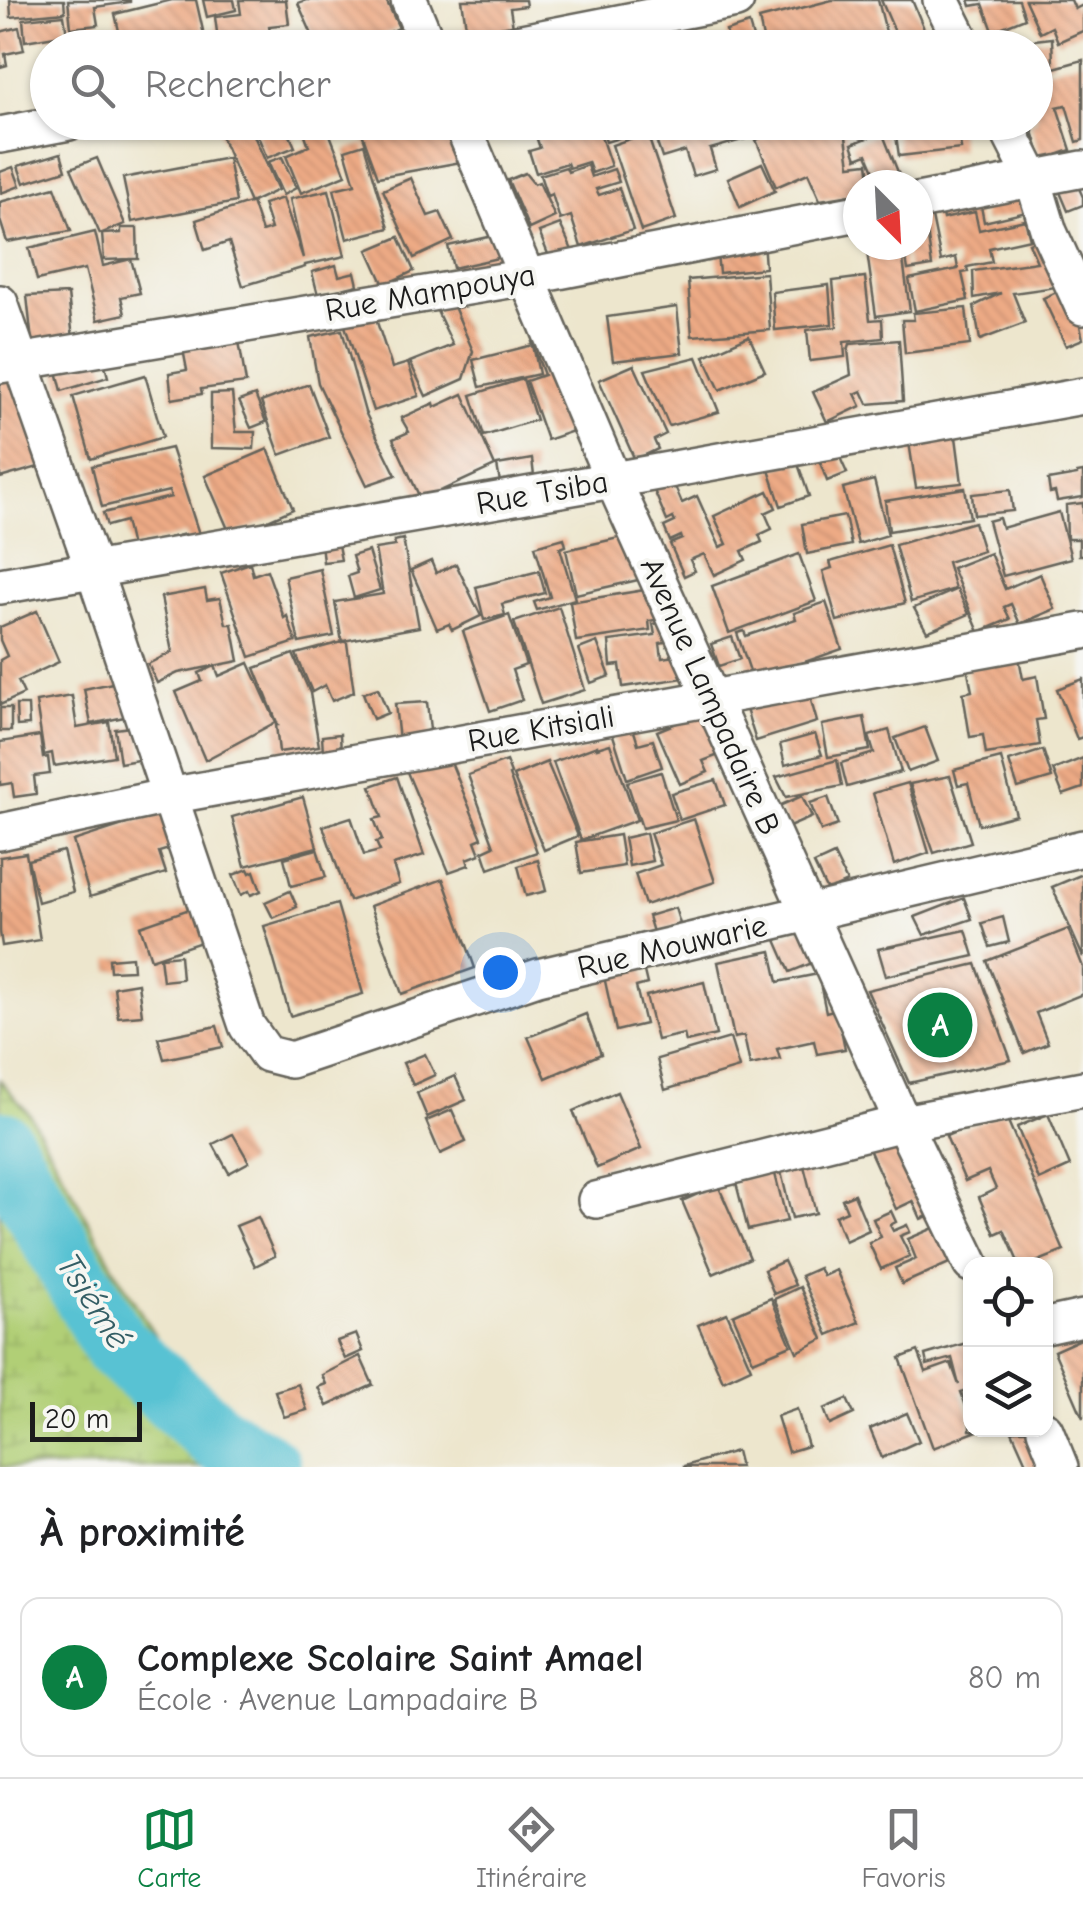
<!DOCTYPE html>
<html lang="fr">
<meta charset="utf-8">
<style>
:root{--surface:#fff;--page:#f2f2f2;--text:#202124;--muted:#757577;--line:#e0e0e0;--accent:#0b8043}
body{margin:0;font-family:"Comic Neue",sans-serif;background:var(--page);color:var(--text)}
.controls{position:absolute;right:30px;bottom:30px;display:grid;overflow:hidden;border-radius:20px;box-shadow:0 2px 8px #0004}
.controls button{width:90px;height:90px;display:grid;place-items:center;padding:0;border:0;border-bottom:2px solid var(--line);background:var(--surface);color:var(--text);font:50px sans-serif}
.compass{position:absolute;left:843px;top:170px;width:90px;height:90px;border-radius:50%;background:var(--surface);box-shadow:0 2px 8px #0004;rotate:156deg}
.scale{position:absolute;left:30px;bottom:25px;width:112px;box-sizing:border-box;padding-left:10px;border:5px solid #1c1c1c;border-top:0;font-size:28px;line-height:35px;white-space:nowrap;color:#1c1c1c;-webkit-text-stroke:8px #f6f6f2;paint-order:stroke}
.you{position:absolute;left:500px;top:972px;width:35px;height:35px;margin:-25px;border:8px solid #fff;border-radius:50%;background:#1a73e8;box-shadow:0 0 0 15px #1a73e833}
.badge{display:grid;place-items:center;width:65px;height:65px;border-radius:50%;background:var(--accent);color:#fff;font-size:32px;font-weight:700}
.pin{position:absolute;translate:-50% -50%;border:5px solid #fff;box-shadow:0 2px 10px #0006}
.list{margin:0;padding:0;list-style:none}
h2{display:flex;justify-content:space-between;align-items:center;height:130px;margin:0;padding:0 40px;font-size:42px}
h2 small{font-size:32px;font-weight:400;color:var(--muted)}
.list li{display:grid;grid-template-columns:65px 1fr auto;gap:30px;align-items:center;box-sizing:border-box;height:160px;margin:0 20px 20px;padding:0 20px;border:2px solid var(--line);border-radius:20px}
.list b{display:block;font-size:38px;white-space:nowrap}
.list p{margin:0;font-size:32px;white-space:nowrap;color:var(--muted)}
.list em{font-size:32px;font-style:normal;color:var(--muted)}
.icon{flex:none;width:55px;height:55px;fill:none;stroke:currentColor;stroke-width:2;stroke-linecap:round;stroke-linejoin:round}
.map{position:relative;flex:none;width:1083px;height:1467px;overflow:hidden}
.search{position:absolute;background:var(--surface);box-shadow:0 2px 8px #0004;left:30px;right:30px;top:30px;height:110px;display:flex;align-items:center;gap:25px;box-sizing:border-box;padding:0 35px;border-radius:55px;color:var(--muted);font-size:38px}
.sheet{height:310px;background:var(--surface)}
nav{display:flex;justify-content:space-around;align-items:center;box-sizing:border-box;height:140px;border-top:2px solid var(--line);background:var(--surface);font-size:28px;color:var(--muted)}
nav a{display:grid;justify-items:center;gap:5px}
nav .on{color:var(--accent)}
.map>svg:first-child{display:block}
.wetland{fill:url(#wetland-marsh);stroke:#667649;stroke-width:2.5}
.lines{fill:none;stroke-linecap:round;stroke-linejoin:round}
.river{stroke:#58c2d3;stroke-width:68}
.building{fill:url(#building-back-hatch)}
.street-casing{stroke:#65635a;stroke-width:40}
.street{stroke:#fff;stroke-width:35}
.labels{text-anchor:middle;stroke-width:8;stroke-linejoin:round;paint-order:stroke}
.street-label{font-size:32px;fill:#1c1c1c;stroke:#f6f6f2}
.water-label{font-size:35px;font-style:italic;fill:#345e65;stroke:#f6f6f2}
</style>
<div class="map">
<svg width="1083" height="1467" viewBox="0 0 1083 1467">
<defs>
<pattern id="wetland-marsh" width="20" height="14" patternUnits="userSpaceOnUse" patternTransform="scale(2.5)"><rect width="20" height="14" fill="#b1cf76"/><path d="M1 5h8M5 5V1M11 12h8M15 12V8" fill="none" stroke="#98b166"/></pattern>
<pattern id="building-back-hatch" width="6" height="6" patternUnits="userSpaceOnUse" patternTransform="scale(2.5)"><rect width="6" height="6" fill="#edaa85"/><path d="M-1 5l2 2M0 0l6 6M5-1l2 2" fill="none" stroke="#cb9272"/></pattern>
</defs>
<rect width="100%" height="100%" fill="#f6f6f2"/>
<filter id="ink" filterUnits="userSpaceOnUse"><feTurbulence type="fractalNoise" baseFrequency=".01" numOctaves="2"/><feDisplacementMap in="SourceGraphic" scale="20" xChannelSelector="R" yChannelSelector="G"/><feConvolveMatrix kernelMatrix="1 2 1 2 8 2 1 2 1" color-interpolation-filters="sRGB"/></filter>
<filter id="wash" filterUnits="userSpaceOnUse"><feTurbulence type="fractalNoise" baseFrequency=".0048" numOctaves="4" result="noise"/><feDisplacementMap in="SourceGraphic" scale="40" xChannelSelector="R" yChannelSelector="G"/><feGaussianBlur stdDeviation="2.25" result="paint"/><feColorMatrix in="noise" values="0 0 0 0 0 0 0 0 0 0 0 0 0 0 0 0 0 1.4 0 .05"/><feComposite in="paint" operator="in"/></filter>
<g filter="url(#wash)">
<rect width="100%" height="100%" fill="#ede6cd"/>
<path class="wetland" d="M0 1080 30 1115 119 1277 216 1436 267 1467H0Z"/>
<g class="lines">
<path class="river" d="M0 1144 115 1345 216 1436 267 1467"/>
</g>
<g id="blocks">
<g class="building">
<path d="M10 0H64L65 12 11 17Z"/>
<path d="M68 0H130V2L95 7 98 25 71 28Z"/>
<path d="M172 0H196L207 48H123L115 14Z"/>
<path d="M203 0H234L236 10 207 17Z"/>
<path d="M239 0H286L289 24 269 26 272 48H219L215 17 241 14Z"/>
<path d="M306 0H386L399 28 356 48H318L298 3Z"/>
<path d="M462 0H525L526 6 510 8 514 33 468 40Z"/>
<path d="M832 0H878L890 48H765L759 19Z"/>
<path d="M881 0H912L932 48H902Z"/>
<path d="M969 0H1019L1025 18 993 31 983 4 971 6Z"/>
<path d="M1025 0H1071L1075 9 1083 5V31L1058 42 1052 27 1040 33Z"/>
<path d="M64 15 67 34 25 41 23 19Z"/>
<path d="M749 24 756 48H731L726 31Z"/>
<path d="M19 27 24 50 5 54 7 65 0 67V32Z"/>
<path d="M650 34 655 48H627L625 39Z"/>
<path d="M690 34 696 48H656V47Z"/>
<path d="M1052 38 1053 63 1036 65V48H1018L1017 42Z"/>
<path d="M1083 60V140L1077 142 1066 105 1057 107 1071 150 1042 160 1030 122H1036V73Z"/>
<path d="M227 122H248L278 190 250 203 217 127Z"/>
<path d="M252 122H284L295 147 267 158Z"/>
<path d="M319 122H325L346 175 301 193 286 156 309 146 303 129Z"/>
<path d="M358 122H447L461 162 378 177Z"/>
<path d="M531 122H596L611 166 592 173 588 162 569 168 567 163 536 173 529 151 540 148Z"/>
<path d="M600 122H680L683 129 712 122H764L767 133 710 149 716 169 693 176 685 151 662 158 652 128 606 142Z"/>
<path d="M788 122H844L850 165 868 163 871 185H858V194L820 200 808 173 776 187 756 140 789 125Z"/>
<path d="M894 122H958L961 149 899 156Z"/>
<path d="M882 132 900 177 880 185 867 154 857 158 852 144Z"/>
<path d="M647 133 676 219 641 231 612 145Z"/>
<path d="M364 144 389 228 347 239 334 189 355 184 345 150Z"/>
<path d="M61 153 66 170 24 183 18 166Z"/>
<path d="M282 157 296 188 283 195 268 162Z"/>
<path d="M97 158 125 224 100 234 71 168Z"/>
<path d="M228 158 236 202 132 222 123 178Z"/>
<path d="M762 163 775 191 740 207 728 178Z"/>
<path d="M587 165 591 177 614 169 619 182 596 189 599 195 619 188 633 230 581 247 571 216 560 220 552 194 547 196 540 175 566 167 568 172Z"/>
<path d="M13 167 20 186 1 193 0 172Z"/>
<path d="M525 173 534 184 539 182 555 217 529 229 508 180Z"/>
<path d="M411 178 428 216 440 212 453 240 414 258 383 190Z"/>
<path d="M1077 184 1083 197V205L1068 211 1060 192Z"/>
<path d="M55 187 71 231 7 242 0 220V202Z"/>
<path d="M329 190 345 256 305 265V267L243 286 229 242 205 250 196 220 252 202 262 232 271 229 263 204 283 198 303 258 290 199Z"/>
<path d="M1030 190 1035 210 984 222 980 201Z"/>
<path d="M924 210 932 266 908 270 904 245H918V211Z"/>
<path d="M941 210 943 219 975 212 979 230 1025 220 1030 239 989 248 992 262 967 267 968 272 962 273 968 300 915 311 909 279 958 269 956 257 941 261 931 212Z"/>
<path d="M560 224 572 250 550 259 539 232Z"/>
<path d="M121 228H137L138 259H131L140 293 121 297 125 314 98 320 85 269 37 280 29 248 95 232 103 266 131 259 104 260 102 234 121 233Z"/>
<path d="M502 234 507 256 453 268 448 246Z"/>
<path d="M1050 235 1056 287 1013 293 1025 323 980 340 974 306 1001 293 974 298 973 271 1037 262 1029 243Z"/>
<path d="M399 237 414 271 384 285 368 250Z"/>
<path d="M763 239 765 268 719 273 716 245Z"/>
<path d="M866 245H901L910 311 876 316Z"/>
<path d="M336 265 339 276 355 272 358 285 318 295 312 272Z"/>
<path d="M766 273 770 330 692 336 688 280Z"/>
<path d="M865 277 870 320 882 319 883 338 844 342 845 357 810 361 807 330 837 327 833 281Z"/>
<path d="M829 285 832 324 775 330 772 292Z"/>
<path d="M1070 286 1083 313V325L1080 326 1083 339 1066 346 1043 298Z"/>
<path d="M68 294 73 339 32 342 27 296Z"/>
<path d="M452 302 473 351 464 379 426 396 410 362 453 345 436 309Z"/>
<path d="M677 307 682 353 613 361 607 317Z"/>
<path d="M966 308 970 345 905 353 902 320H914L913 313Z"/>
<path d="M374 313 392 368 408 363 419 396 373 411 344 323Z"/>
<path d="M342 330 365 412 396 475 367 485 318 383 310 337Z"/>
<path d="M549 336 582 428 547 440 526 381 544 375 532 342Z"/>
<path d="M749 336 765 371 720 390 704 356Z"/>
<path d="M899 340 903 401 868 404 862 391 855 394 861 406 827 422 813 392 851 375 848 350 850 344Z"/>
<path d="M239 341 246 383 201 389 202 394 172 399 169 373 187 370 183 349Z"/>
<path d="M533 345 539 374 480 387 473 360Z"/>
<path d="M697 357 719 412 669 426 645 370Z"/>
<path d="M103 358 108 377 62 391 57 371Z"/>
<path d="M634 365 666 434 654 440 658 449 635 460 599 380Z"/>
<path d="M16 371 42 466 0 478V375Z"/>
<path d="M145 375 163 437 91 459 73 396Z"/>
<path d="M523 379 536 420 484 436 471 395Z"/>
<path d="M309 384 329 437 280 455 261 402Z"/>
<path d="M232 393 236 432H255L254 449 211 448V394Z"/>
<path d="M463 394 495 466 421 500 393 439 409 432 401 418 434 403 435 407Z"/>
<path d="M255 395 266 422 251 428 239 401Z"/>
<path d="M956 437 962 483 916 488 909 442Z"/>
<path d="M171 448 201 540 187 543 185 534 131 547 125 521 107 526 103 513 171 497 169 491 102 507 92 466Z"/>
<path d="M268 449 293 509 231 536 205 476Z"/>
<path d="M838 453 847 473 827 481 819 460Z"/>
<path d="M532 459 534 476 500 482 497 465Z"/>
<path d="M797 461 809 496 781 506 769 470Z"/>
<path d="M1083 472V497L1057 501 1055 492 1050 493 1048 480 1077 475V473Z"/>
<path d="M672 480 682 503 697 496 720 547 727 544 714 516 768 491 776 508 765 513 772 529 759 535 762 542 742 551 746 560 714 575 704 554 690 560 695 571 684 576 670 544 682 539 681 536 670 541 664 527 675 522 673 518 667 521 653 488Z"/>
<path d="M874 480 888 535 858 544 843 488Z"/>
<path d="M965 488 970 518 889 531 885 501Z"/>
<path d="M1010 490 1013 511 974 515 972 494Z"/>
<path d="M1083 503V555H1079V539H1067L1066 505Z"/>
<path d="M1059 512 1071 558 1003 576 988 521 999 518 1002 528Z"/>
<path d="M845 516 851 545 807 554 802 524Z"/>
<path d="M974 522 983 551 947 562 955 589 911 602 895 545Z"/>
<path d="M623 537 629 562 643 558 647 578 576 594 566 550Z"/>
<path d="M564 538 566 546 560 548 575 599 537 610 534 602 550 597 535 546Z"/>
<path d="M403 539 419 627 343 641 347 643 354 692 332 701 325 685 312 692 296 654 342 642 335 602 383 594 375 549 395 546 394 541Z"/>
<path d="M337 540 341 560 323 562 321 542Z"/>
<path d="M889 545 905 603 837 621 823 571 832 568 830 562Z"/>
<path d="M368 551 380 590 354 598 348 576 357 573 352 556Z"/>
<path d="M990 553 1005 589 1040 574 1055 609 1020 624 1011 604 1004 607 1010 619 979 632 952 568Z"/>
<path d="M799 554 816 601 729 633 712 586Z"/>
<path d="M431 561 436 573 456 564 481 616 452 630 449 624 437 629 411 570Z"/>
<path d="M250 563 253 575 267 570 284 618 287 616 296 642 250 657 221 573Z"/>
<path d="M320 569 334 636 299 643 285 577Z"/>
<path d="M539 571 545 593 502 604 505 615 484 620 476 587Z"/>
<path d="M205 589 207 600 220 598 226 624H232L239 661 178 673 157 683 148 664 172 652 161 597Z"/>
<path d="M651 589 666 618 649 621 650 630 576 641 570 602Z"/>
<path d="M957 589 969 614 927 632 914 608Z"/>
<path d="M826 602 842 649 753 680 737 633 744 631 746 636 796 619 794 613Z"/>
<path d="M559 607 585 690 541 704 514 622Z"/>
<path d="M37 611 59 662 18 681 24 694 0 705V660L7 656 0 640V627Z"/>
<path d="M509 615 526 665 512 670 522 700 490 711 463 631Z"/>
<path d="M668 622 670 641 660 643 662 658 682 655 684 678 623 687 620 665 611 666 609 641 655 635 653 624Z"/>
<path d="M732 637 740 659 719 666 711 644Z"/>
<path d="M597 642 610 676 591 683 579 649Z"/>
<path d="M293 654 310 693 319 746 279 752 276 725H278L255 668Z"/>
<path d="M1019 658 1023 679 1037 676 1044 719 1036 720 1040 745 986 754 983 735 970 737 963 693 972 691 967 667Z"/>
<path d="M249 663 276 722 205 760 176 692 202 681 199 673 215 666 219 676Z"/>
<path d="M1083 679V737L1077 739 1057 689Z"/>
<path d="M122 681 129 716 91 724 84 689Z"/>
<path d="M378 688 388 713 373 719 363 693Z"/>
<path d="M808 690 817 722 756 741 746 709Z"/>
<path d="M72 696 77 728 109 722 114 756 54 766 52 753 44 755 36 702Z"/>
<path d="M427 702 431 739 399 741 395 704Z"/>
<path d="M16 705H28L29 725 17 726Z"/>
<rect x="0" y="708" width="11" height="23"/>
<path d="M706 711 724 753 703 761 708 772 680 784 657 731Z"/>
<path d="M864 717 870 750 828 757 822 725Z"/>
<path d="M632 725 638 744 653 740 662 767 627 779 612 732Z"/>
<path d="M139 726 144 759 120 763 115 729Z"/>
<path d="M925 727 938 761 908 772 895 738Z"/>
<path d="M889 730 901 772 847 787 841 763 874 753 869 736Z"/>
<path d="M340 734 341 752H323L322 736Z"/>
<path d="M815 734 822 755 785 765 780 744Z"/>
<path d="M40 736 43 758 48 757 50 774 34 776 36 794 14 797 12 783 0 785V742Z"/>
<path d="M610 744 637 820 581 840 553 762 597 746V748Z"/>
<path d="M1043 750 1052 778 1018 788 1009 761Z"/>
<path d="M448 755 482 838 475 841 480 854 467 859 469 865 449 872 407 772Z"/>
<path d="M1001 758 1016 815 979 825 968 783 958 785 954 770Z"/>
<path d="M1083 758V788L1063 795 1053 770Z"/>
<path d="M837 760 842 786 786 797 776 777Z"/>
<path d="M506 761 511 774 509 775 537 852 489 869 483 851 494 846 468 775Z"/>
<path d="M547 762 578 836 544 850 513 776Z"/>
<path d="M661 772 676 820 642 828 627 782Z"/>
<path d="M950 776 971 842 934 853 910 784Z"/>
<path d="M397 777 424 855 393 865 399 884 349 901 323 826 351 817 364 855 380 851 376 842 382 840 374 819 382 817 371 786Z"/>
<path d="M716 780 725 805 680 820 671 793Z"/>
<path d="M908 783 929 853 894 865 873 793Z"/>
<path d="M802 796 812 817 789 827 779 806Z"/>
<path d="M303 797 317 847 245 866 232 817Z"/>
<path d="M828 797 838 825 821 831 810 803Z"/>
<path d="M170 810 182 845 159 852 166 873 90 897 73 841Z"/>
<path d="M694 819 715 882 645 905 635 874 661 865 650 833Z"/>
<path d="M646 833 652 861 629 866 624 838Z"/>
<path d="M619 835 624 866 581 873 576 842Z"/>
<path d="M317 849 326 877 291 886 284 858Z"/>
<path d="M63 851 73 892 38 902 28 860Z"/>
<path d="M26 853 40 940 2 946 0 932V857Z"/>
<path d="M834 855 847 882 827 891 814 864Z"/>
<path d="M538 860 546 891 526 896 518 866Z"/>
<path d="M248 869 250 873 254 871 261 891 251 895 249 891 241 895 233 875Z"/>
<path d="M1083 874V957L1052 887Z"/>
<path d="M443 879 475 968 402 994 370 906Z"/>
<path d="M290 891 297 907 273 918 265 902Z"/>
<path d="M964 898 972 919 924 935 915 917Z"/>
<path d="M337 904 363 994 290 1016 264 926Z"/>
<path d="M201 905 213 938 151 959 140 926Z"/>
<path d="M675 908 680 924 653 932 648 916Z"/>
<path d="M1003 917 1009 942 990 947 982 923Z"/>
<path d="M808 926 822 959 790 972 776 940Z"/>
<path d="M1068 929 1083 967V994L1036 1013 1048 1043 1024 1053 987 961Z"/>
<path d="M966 930 974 956 886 976 878 949Z"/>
<path d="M771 951 778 982 818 974 826 1012 837 1009 845 1049 817 1054 814 1041 777 1049 780 1059 750 1065 744 1036 734 1038 718 962Z"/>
<path d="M180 955 182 979 163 981 160 957Z"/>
<path d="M132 957 133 970 110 971 109 959Z"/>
<path d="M642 963 647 984 636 987 645 1024 616 1031 603 972Z"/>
<path d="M976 964 1011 1060 909 1083 867 990Z"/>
<path d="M704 982 716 1035 686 1042 684 1034 657 1040 646 996Z"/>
<path d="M138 983 142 1015 118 1017 114 987Z"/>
<path d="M586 1014 601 1054 546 1078 528 1037Z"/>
<path d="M217 1026 223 1047 164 1059 158 1038Z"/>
<path d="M730 1038 739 1068 665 1090 657 1059Z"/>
<path d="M425 1054 435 1075 413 1085 403 1063Z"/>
<path d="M455 1076 466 1100 427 1117 417 1093Z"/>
<path d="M617 1092 641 1149 597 1168 573 1111Z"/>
<path d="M452 1110 466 1142 440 1154 426 1121Z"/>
<path d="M1004 1112 1064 1251 1031 1264H1019L1004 1230 995 1234 979 1197 996 1189 988 1171 965 1181 946 1136Z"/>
<path d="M1048 1114 1070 1166 1039 1180 1017 1127Z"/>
<path d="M895 1128 933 1214 921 1219 913 1201 896 1209 869 1149Z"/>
<path d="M233 1134 249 1162 229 1173 213 1144Z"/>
<path d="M804 1166 816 1213 792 1218 781 1172Z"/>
<path d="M774 1170 787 1221 748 1230 735 1179Z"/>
<path d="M718 1185 750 1258 713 1274 682 1201Z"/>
<path d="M854 1194 869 1230 845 1241 835 1216 847 1211 842 1199Z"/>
<path d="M891 1211 896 1222 890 1225 893 1231 907 1225 910 1232 900 1236 910 1256 881 1269 869 1243 881 1237 873 1219Z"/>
<path d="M258 1217 275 1256 255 1266 236 1226Z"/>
<path d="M941 1225 956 1260 902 1284 895 1268 916 1259 908 1239Z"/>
<path d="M784 1261 795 1285 774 1294 764 1270Z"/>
<path d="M819 1268 823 1276 836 1270 859 1322 828 1335 801 1276Z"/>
<path d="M800 1287 823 1339 797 1352 774 1299Z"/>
<path d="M771 1298 791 1345 753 1361 733 1315Z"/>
<path d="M727 1313 751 1368 723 1381 698 1325Z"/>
<path d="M356 1334 363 1351 345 1359 337 1341Z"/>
<path d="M1083 1338V1418L1054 1351Z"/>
<path d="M970 1342V1389L961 1392 970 1417V1430H980L933 1448 900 1358 918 1351 926 1372 951 1363 959 1385 952 1358 927 1365 925 1355Z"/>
<path d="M360 1356 373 1385 327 1406 318 1387 326 1384 322 1375Z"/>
<path d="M298 1384 307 1410 284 1417 275 1391Z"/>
<path d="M847 1399 854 1414 830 1425 824 1409Z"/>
<path d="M797 1409 808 1446 788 1452 777 1416Z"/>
<path d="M907 1413 919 1441 882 1458 870 1429Z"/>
<path d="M1016 1430H1041L1058 1467H1028L1012 1431Z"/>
<path d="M736 1451 740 1467H684V1466Z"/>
</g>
</g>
</g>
<g filter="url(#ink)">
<use href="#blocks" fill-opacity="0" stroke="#65635a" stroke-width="2.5"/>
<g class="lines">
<defs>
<g id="street">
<path d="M409 0 429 48"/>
<path d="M941 0 965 48"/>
<path d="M491 48 736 0"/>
<path d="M461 122 613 480 903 1123 971 1264"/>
<path d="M1004 122 1033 179 1049 232 1083 307"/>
<path d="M0 135 69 122"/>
<path d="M918 201 1083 169"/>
<path d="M0 303 94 571 247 1026 267 1054 291 1060 538 977 1083 848"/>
<path d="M0 365 527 277 858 213"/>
<path d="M0 586 613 480 1083 396"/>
<path d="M0 832 169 796 1083 631"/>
<path d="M596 1200 903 1123 1083 1089"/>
<path d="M1046 1326 1083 1318"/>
<path d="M1045 1430 1060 1467"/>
</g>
</defs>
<use href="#street" class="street-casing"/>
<use href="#street" class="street"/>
</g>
</g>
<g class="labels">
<g class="street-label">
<text transform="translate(430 292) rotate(-10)" y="11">Rue Mampouya</text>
<text transform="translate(542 492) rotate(-10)" y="11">Rue Tsiba</text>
<text transform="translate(711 696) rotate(66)" y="11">Avenue Lampadaire B</text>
<text transform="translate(541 728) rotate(-10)" y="11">Rue Kitsiali</text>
<text transform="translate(672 946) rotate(-13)" y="11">Rue Mouwarie</text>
</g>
<g class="water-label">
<text transform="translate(94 1301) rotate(57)" y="12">Tsiémé</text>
</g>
</g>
</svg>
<div class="controls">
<button><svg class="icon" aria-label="locate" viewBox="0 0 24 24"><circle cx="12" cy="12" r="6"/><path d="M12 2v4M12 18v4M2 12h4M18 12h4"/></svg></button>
<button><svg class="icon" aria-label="layers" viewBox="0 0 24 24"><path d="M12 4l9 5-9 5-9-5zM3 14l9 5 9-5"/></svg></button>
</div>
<svg class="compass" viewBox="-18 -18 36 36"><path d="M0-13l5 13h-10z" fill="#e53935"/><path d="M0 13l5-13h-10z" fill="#757577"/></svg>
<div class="scale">20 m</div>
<div class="you"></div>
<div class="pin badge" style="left:940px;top:1025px">A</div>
<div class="search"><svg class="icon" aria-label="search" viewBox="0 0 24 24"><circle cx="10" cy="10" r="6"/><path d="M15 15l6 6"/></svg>Rechercher</div>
</div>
<section class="sheet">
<h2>À proximité<small></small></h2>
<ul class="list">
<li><span class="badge">A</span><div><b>Complexe Scolaire Saint Amael</b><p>École · Avenue Lampadaire B</p></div><em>80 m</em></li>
</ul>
</section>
<nav>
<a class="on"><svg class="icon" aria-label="map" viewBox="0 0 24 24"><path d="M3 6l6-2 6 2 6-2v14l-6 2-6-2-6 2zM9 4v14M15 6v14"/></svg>Carte</a>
<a><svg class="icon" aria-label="directions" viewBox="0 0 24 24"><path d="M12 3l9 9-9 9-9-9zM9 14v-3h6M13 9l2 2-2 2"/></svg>Itinéraire</a>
<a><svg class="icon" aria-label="saved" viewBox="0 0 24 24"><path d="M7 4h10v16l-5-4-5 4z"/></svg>Favoris</a>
</nav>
